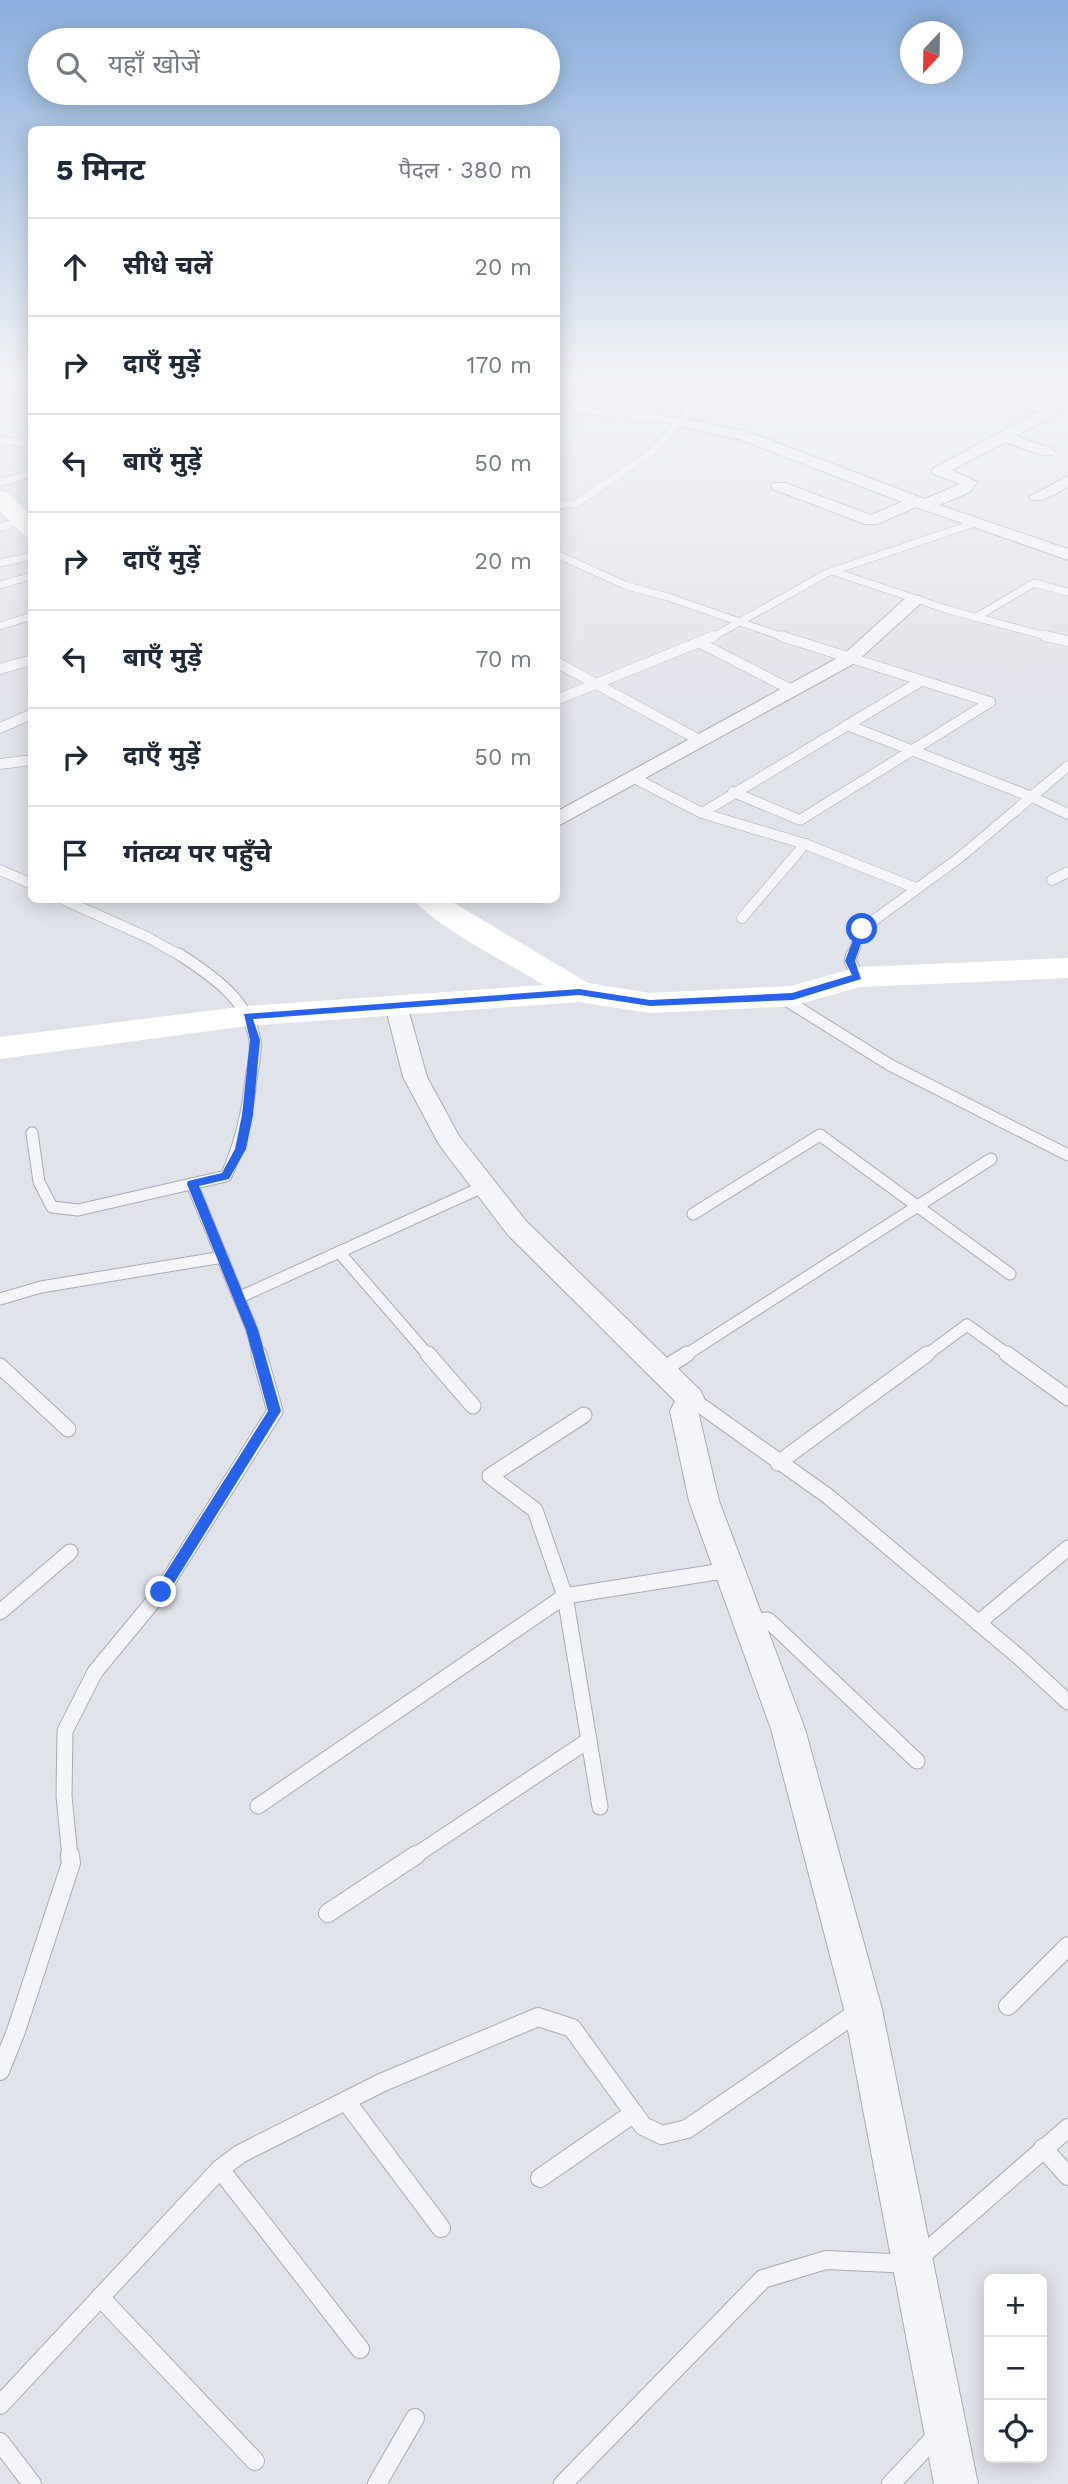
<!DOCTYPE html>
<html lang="hi">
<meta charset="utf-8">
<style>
:root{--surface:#fff;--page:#f6f6f7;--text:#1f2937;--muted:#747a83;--line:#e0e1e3}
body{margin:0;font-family:"Work Sans","Noto Sans Devanagari",sans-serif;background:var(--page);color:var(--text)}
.controls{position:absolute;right:21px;bottom:21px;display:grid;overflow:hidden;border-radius:10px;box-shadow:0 4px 18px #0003}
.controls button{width:63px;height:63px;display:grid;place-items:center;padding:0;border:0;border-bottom:2px solid var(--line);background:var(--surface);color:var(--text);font:35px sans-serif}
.compass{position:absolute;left:900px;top:21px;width:63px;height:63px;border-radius:50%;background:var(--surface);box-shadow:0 4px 18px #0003;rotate:202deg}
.stop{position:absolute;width:21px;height:21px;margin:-16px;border:5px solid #2563eb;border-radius:50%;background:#fff}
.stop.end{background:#2563eb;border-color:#fff;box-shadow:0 2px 7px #0008}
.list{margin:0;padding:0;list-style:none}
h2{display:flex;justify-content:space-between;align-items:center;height:91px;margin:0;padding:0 28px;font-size:30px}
h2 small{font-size:23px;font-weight:400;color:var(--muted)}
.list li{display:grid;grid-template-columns:46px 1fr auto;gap:21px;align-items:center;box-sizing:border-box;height:98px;padding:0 28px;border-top:2px solid var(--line)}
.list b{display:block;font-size:26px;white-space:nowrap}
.list em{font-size:23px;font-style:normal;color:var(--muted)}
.icon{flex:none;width:38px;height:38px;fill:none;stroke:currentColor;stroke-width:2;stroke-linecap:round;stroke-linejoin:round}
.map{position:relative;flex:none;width:1068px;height:2484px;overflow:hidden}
.search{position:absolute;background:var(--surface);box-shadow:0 4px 18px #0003;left:28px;top:28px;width:532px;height:77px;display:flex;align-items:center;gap:18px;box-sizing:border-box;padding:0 24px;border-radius:38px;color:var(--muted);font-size:26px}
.panel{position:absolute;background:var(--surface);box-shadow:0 4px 18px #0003;left:28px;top:126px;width:532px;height:777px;border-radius:10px}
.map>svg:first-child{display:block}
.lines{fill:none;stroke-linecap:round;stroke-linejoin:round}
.lane-far4-casing{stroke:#aaacb8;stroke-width:8}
.lane-far3-casing{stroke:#aaacb8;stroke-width:11}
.lane-far2-casing{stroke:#aaacb8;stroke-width:13}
.lane-far1-casing{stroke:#aaacb8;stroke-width:17}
.lane-casing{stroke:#aaacb8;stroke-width:20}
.street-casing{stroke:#aaacb8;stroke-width:2}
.lane-far4{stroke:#f4f5f8;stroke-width:7}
.lane-far3{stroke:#f4f5f8;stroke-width:10}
.lane-far2{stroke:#f4f5f8;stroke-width:11}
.lane-far1{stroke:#f4f5f8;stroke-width:15}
.lane{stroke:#f4f5f8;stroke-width:18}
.street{fill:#f4f5f8;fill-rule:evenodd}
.secondary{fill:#fff;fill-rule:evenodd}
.route{fill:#2563eb}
</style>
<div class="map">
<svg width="1068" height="2484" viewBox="0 0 1068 2484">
<rect width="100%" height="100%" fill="#e1e3ea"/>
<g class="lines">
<defs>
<g id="lane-far4">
<path d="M556 407 677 421"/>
<path d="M0 440 32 445"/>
<path d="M0 483 32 473"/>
<path d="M556 508 563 504H575L650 454 714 383"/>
<path d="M0 527 22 521"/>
<path d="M556 554 627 586 668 597 786 638"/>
<path d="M0 563 32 556"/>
<path d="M832 571 949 610 1053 638"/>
<path d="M0 585 32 576"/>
<path d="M975 618 1034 583 1068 592"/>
<path d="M0 626 32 616"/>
<path d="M711 638 827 573 975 523"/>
</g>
<g id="lane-far3">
<path d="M781 636 990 702"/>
<path d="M1045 636 1068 641"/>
<path d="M700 643 792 690"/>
<path d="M556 662 701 741"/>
<path d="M0 669 32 660"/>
<path d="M556 700 714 636"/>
<path d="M847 725 1032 797 1068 814"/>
<path d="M0 728 32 714"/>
<path d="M0 764 32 760"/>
<path d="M634 778 702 813 921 681"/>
<path d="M733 792 800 820 990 702"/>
<path d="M702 813 805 844 916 888"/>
<path d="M0 870 32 884"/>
<path d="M1052 880 1068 872"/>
<path d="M64 900 147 937 181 956"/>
<path d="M742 918 805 844"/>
<path d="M852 956 862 929 959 858 1068 766"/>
</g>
<g id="lane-far2">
<path d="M852 954 850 961 858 977"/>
<path d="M781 997 890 1065 1068 1155"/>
<path d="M32 1133 39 1182 52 1207 78 1210 226 1176C239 1148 246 1119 250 1088 251 1073 257 1055 255 1040 248 999 211 975 179 954"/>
<path d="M192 1184 252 1330 259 1356"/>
<path d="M693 1214 820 1135 1010 1274"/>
<path d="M339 1252 429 1356"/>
<path d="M240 1297 485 1186"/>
<path d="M0 1299 41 1287 223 1257"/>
<path d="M684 1356 991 1159"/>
<path d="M925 1356 967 1325 1010 1356"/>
</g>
<g id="lane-far1">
<path d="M428 1354 473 1406"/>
<path d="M1007 1354 1068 1398"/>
<path d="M0 1366 68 1429"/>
<path d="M662 1370 687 1354"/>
<path d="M690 1398 829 1497 1019 1657 1068 1702"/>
<path d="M584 1415 490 1476 535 1510 565 1596 600 1807"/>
<path d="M778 1463 927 1354"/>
<path d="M0 1612 70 1552"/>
<path d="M749 1621 768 1620 917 1761"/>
<path d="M978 1623 1068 1548"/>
<path d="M258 1806 565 1596 729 1570"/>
<path d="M70 1857 64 1796 65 1731 95 1672 161 1592 275 1411 259 1354"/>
<path d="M413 1857 589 1740"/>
</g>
<g id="lane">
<path d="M328 1913 416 1855"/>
<path d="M1008 2006 1068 1946"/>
<path d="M0 2071 16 2031 71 1863 70 1855"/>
<path d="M346 2101 441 2228"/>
<path d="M1043 2148 1068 2176"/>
<path d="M220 2169 360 2349"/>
<path d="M540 2178 634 2113"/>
<path d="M100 2297 255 2461"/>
<path d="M0 2405 220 2169 240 2154 381 2083 538 2017 572 2028 643 2126 662 2135 687 2129 859 2011"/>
<path d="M0 2442 32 2484"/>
<path d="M377 2484 415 2418"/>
<path d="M563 2484 763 2279 826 2260 912 2264 1068 2128"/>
<path d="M891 2484 936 2436"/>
</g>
<g id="street">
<path d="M1068 390V399L1049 408 1056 412 1054 415 1016 436 1052 449 1055 452 1052 455H1042L1005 442 952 470 977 482 970 492 939 505 1068 549V560L916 507 877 524H865L773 489 771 486 773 483H785L871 515 902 502 742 440 672 424 670 421 677 417 751 433 925 499 960 484 934 474 931 471 934 468 1038 412 1032 411 1030 408 1032 405Z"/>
<path d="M1068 476V487L1043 500H1031L1029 497Z"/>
<path d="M914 595 920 596 923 600 920 604 855 663 556 827V812L843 655 908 596Z"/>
<path d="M396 998 404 1000 407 1005 427 1077 459 1136 526 1221 700 1390 704 1398 698 1411 719 1501 805 1729 882 2009 978 2484H934L844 2009 771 1729 689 1501 670 1411 675 1401 508 1235 440 1146 403 1077 385 1005 388 1000Z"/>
</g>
</defs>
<use href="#lane-far4" class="lane-far4-casing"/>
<use href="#lane-far3" class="lane-far3-casing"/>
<use href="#lane-far2" class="lane-far2-casing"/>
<use href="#lane-far1" class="lane-far1-casing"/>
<use href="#lane" class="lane-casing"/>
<use href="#street" class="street-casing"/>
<use href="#lane-far4" class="lane-far4"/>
<use href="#lane-far3" class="lane-far3"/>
<use href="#lane-far2" class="lane-far2"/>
<use href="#lane-far1" class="lane-far1"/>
<use href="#lane" class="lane"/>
<use href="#street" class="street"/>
<g class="secondary">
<path d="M0 491 8 493 32 517V537L24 535 0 511Z"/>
<path d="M415 900H449L588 983 650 993 791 986 858 967 1068 958V978L860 987 793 1006 780 1007 650 1013 579 1002 247 1026 0 1059V1037L247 1006 544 985C515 967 432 925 415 900Z"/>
</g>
</g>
<linearGradient id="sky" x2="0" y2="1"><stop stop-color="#89afdc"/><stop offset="0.52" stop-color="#f2f2f6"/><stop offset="1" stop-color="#f2f2f6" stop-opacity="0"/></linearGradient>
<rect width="1068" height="730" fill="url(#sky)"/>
<path class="route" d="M862 926 866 929 855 961 861 979 793 1000 650 1006 579 995 253 1019 260 1040 253 1115 246 1149 229 1179 199 1186 258 1330 281 1411 166 1596H156V1588L268 1411 246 1330 187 1184 188 1181 222 1173 235 1149 242 1115 250 1040 244 1014 579 989 650 1000 792 993 852 975 845 961 857 929Z"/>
</svg>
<div class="controls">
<button>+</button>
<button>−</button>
<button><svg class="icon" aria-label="locate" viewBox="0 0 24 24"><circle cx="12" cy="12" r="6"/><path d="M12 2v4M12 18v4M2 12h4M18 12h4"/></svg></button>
</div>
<svg class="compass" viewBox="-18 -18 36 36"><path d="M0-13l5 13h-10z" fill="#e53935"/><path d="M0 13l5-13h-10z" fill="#747a83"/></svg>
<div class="stop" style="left:862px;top:929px"></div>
<div class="stop end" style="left:161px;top:1592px"></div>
<div class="search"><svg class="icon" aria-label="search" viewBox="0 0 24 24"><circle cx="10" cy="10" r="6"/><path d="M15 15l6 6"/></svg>यहाँ खोजें</div>
<section class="panel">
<h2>5 मिनट<small>पैदल · 380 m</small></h2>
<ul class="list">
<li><svg class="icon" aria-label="ahead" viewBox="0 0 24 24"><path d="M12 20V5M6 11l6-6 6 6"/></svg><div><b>सीधे चलें</b></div><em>20 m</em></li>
<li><svg class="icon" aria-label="right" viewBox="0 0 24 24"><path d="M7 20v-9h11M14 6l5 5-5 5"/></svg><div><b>दाएँ मुड़ें</b></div><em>170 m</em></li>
<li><svg class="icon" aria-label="left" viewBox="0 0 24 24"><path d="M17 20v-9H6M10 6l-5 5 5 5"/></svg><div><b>बाएँ मुड़ें</b></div><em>50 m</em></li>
<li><svg class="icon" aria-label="right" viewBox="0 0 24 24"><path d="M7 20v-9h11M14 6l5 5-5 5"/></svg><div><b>दाएँ मुड़ें</b></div><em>20 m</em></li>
<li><svg class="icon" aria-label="left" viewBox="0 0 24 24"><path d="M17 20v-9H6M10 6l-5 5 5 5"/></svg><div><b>बाएँ मुड़ें</b></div><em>70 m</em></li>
<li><svg class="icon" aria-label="right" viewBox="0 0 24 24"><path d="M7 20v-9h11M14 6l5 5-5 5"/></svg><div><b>दाएँ मुड़ें</b></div><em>50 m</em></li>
<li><svg class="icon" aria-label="arrive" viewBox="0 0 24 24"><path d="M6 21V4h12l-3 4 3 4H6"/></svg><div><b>गंतव्य पर पहुँचे</b></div></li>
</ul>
</section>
</div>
